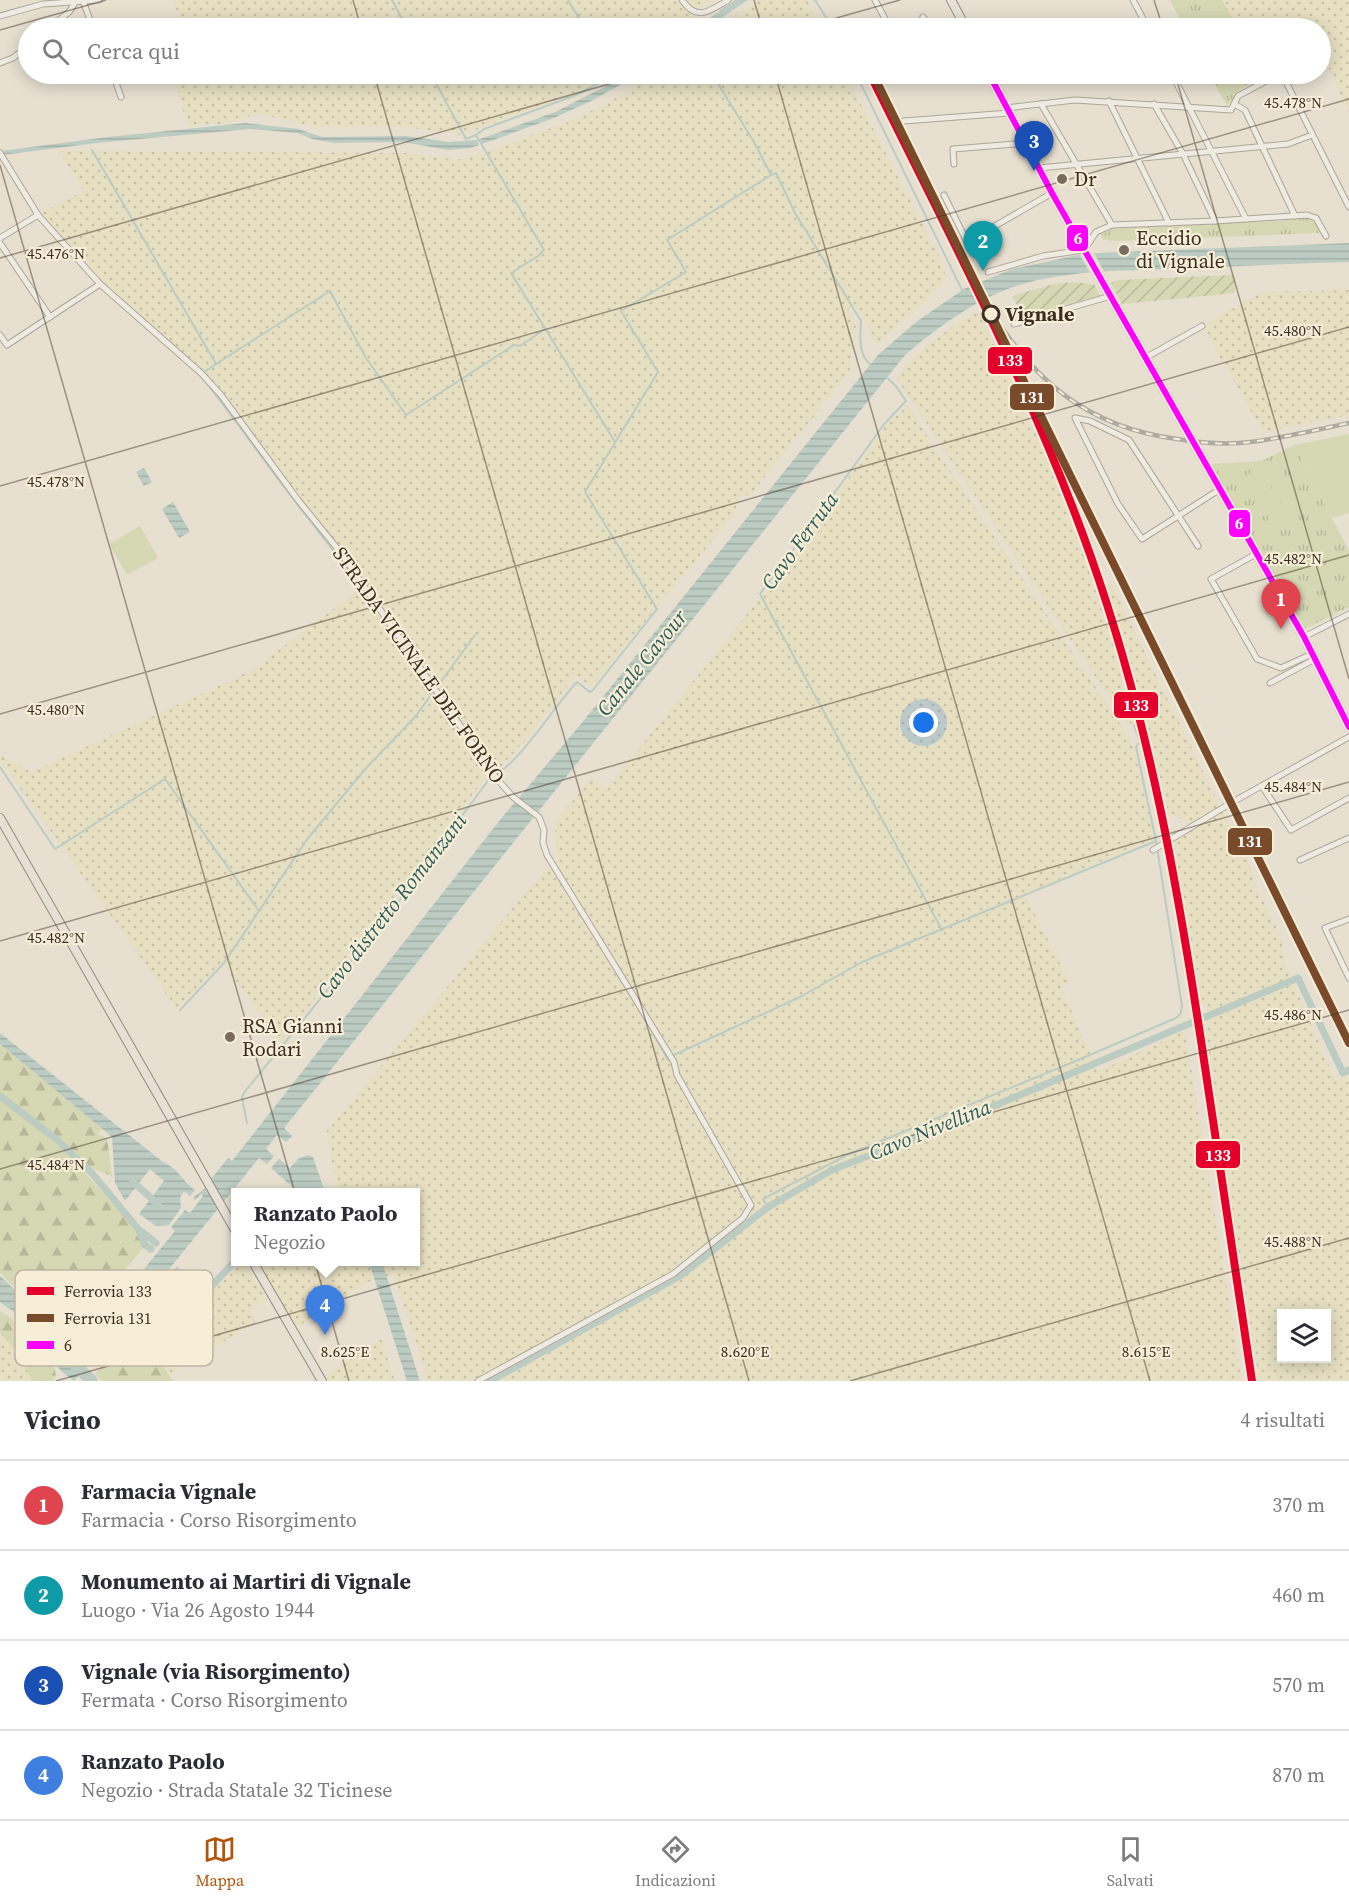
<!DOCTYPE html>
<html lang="it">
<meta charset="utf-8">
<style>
:root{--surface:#fff;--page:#f2f2f3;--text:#2b2b33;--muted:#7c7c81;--line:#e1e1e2;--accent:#b45309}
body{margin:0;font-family:"Source Serif 4",serif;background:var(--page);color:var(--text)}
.controls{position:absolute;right:18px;bottom:18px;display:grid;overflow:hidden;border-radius:0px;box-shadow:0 3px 15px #0003}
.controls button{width:54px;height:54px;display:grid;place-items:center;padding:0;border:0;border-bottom:2px solid var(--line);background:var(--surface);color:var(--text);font:30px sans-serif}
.you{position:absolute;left:924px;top:723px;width:21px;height:21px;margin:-15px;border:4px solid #fff;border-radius:50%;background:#1a73e8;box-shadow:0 0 0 9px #1a73e833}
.badge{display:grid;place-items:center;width:39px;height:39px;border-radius:50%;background:var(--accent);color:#fff;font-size:20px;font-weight:700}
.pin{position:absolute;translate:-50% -50px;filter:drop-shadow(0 2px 3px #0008)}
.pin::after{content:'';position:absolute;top:32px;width:21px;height:18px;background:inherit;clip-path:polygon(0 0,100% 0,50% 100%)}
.popup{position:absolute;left:231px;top:1188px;width:189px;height:78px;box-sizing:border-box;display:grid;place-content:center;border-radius:0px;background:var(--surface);filter:drop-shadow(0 2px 4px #0005);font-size:20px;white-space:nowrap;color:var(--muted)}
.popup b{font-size:22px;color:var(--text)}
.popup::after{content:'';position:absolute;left:50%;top:100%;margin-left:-12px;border:12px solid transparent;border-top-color:var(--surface)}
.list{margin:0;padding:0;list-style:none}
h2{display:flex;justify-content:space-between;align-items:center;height:78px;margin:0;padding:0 24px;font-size:26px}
h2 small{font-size:20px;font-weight:400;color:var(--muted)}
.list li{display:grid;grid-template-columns:39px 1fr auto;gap:18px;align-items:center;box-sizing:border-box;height:90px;padding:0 24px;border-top:2px solid var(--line)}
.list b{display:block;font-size:22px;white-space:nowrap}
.list p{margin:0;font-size:20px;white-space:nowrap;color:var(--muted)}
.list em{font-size:20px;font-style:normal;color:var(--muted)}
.icon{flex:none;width:33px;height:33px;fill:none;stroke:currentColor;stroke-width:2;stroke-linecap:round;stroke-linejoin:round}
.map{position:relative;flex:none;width:1349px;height:1381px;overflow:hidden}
.search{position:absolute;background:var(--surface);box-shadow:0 3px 15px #0003;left:18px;right:18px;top:18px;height:66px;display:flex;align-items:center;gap:15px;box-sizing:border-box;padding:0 21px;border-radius:33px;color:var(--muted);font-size:22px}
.sheet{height:438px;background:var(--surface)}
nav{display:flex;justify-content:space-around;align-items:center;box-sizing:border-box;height:84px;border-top:2px solid var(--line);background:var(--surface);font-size:16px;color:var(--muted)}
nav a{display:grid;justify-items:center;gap:3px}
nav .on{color:var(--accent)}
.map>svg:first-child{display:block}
.farmland{fill:url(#farmland-dots);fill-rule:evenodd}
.grass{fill:url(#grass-tufts)}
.forest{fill:url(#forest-firs)}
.garden{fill:url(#garden-furrows)}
.pitch{fill:#d6d7b3}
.water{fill:url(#water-rules)}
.pier{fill:#e7e0d1}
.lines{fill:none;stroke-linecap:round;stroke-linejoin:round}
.stream{stroke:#bcccc2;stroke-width:2}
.canal{stroke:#bcccc2;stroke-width:7}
.river{stroke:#bcccc2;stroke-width:12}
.minor-casing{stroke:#ada599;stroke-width:7}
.primary-casing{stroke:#928b80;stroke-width:10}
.minor{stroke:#efebe3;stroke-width:5}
.primary{stroke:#e6e1d4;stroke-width:8}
.rail-casing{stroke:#afaaa2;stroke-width:4.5}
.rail{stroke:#f7eed8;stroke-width:2;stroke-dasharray:7;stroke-linecap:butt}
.bus-1-casing{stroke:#f7eed8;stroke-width:10}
.bus-1{stroke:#f0f;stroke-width:6}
.rail-1-casing{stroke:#f7eed8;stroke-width:12}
.rail-2-casing{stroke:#f7eed8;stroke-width:12}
.rail-1{stroke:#e4002b;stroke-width:8}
.rail-2{stroke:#7a4b2a;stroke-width:8}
.ticks{fill:none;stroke:#3d2e20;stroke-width:1.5;stroke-opacity:0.45}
.poi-dot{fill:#786c5e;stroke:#f7eed8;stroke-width:2}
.stop-dot{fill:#f7eed8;stroke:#3d2e20;stroke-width:3}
.labels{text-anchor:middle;stroke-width:4.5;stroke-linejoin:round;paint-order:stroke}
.poi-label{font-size:20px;fill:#3d2e20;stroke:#f7eed8;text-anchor:start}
.stop-label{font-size:20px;font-weight:bold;fill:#3d2e20;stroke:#f7eed8;text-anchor:start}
.street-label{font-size:20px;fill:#3d2e20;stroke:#f7eed8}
.water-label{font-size:21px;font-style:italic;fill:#2f5d5a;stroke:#f7eed8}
.key{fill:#f7eed8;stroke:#bfb4a1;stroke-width:1.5}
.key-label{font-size:16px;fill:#3d2e20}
.ticks-label{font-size:15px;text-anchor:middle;fill:#3d2e20;stroke:#f7eed8;stroke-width:4.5;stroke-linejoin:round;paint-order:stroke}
.line-badge{stroke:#f7eed8;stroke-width:2}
.badge-label{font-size:16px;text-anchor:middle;font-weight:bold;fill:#fff}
</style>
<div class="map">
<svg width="1349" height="1381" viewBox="0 0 1349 1381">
<defs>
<pattern id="farmland-dots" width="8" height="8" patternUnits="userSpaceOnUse" patternTransform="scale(1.5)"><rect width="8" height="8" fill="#e6dfc2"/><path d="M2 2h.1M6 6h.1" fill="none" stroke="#c6c0a6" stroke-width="1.8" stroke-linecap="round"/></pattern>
<pattern id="grass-tufts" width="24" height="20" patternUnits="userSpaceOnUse" patternTransform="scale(1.5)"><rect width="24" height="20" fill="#d6d7b3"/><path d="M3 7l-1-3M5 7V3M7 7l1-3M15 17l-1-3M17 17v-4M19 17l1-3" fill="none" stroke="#b9b99a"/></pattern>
<pattern id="forest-firs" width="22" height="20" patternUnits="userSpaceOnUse" patternTransform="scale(1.5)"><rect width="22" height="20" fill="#d6d7b3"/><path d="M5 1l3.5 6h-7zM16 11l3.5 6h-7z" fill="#b9b99a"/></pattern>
<pattern id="garden-furrows" width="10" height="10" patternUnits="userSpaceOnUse" patternTransform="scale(1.5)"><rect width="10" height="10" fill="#d6d7b3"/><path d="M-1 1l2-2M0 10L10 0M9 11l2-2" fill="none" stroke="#b9b99a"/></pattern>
<pattern id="water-rules" width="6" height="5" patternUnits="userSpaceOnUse" patternTransform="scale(1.5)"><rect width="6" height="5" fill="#bcccc2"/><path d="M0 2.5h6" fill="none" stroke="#a2b0a6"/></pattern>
</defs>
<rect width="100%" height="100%" fill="#e7e0d1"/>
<g class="farmland">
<path d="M173 0H711L702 6 684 28H183Z"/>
<path d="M757 0H807L821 28H718Z"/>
<path d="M1222 0H1349V113L1321 51 1320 28H1238Z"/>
<path d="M173 74H613L573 94 461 135 406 127H316L259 114 224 124 187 125Z"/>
<path d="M656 74H845L940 258 945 274 943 285 877 344 869 335 868 325 854 306 848 309 856 325 850 371 752 493 738 498 735 513 592 686 575 676 528 737 498 770 487 776 281 1043 222 962 177 1009 0 760V754L32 772 252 670 364 586 223 395 123 304 39 214 83 191 59 151 409 153 457 160 486 152 576 119 618 97Z"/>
<path d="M1349 290V415L1263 432 1202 326 1262 292Z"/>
<path d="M978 312 1012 381 1043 450 1084 556 1112 640 1133 722 1128 726 896 378 915 357 932 342 952 327Z"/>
<path d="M908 405 935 448 1108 706 1130 739 1135 752 1148 805 1153 836 1151 840 1025 894 1069 981 1062 989 1098 1072 1185 1030 1242 1381H428L393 1274 368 1282 296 1328 257 1262H415V1192H338L326 1132 536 880 557 860 555 823 591 778 607 788 778 576 888 423Z"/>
<path d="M1110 581 1220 806 1189 825 1168 811 1142 701 1106 583Z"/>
<path d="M1222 811 1253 872 1256 886 1282 939V951L1285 962 1335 1080 1349 1076V1381H1259L1206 1043 1207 1008 1200 1003 1173 841ZM1282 1314H1326V1358H1282Z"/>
<path d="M240 1262H244L267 1300 250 1310 256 1322 169 1375 155 1353 198 1289 208 1294Z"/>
<path d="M0 1332 4 1335 30 1373 33 1381H0Z"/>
<path d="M381 1338 395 1381H328L326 1376Z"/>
</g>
<g class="grass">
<path d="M1170 0H1222L1238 28H1185Z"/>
<path d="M1209 74H1261L1263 76 1239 90 1227 106Z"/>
<path d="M1291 218C1305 217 1313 216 1320 229L1319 233 1119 241 1104 240 1101 235 1112 228 1280 221Z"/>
<path d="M1294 445 1349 551V607L1305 629 1210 464 1261 461Z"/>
</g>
<g class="forest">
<path d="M0 1044 102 1129 98 1134 107 1138 112 1176 91 1168 73 1150 0 1092Z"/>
<path d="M0 1100 39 1129 72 1158 137 1231 144 1247 75 1328 58 1330 0 1273Z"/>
<path d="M177 1273 198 1289 155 1353 173 1381H103L95 1374Z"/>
<path d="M0 1311 11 1318 54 1364 56 1376 52 1381H33L16 1352 0 1332Z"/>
</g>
<g class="garden">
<path d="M1234 275 1235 293 1122 304 1111 283 1119 280Z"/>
<path d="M1076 282 1095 285 1100 296 1024 316 1012 296 1054 284Z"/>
</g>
<g class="pitch">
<path d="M1349 434V513L1332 518 1294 445Z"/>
<path d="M1275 459 1289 483 1274 491 1270 485 1273 492 1258 500 1245 476Z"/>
<path d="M1302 489 1313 507 1295 517 1289 507 1284 510 1290 524 1276 532 1263 508 1277 499 1280 502Z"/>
<path d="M140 526 158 558 127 575 109 544Z"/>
</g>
<g class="water">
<path d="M736 0H748L722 16 720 10Z"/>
<path d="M714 15 720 20 707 28H696Z"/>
<path d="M630 74H640L593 100 554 118 482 144 480 139 555 112Z"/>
<path d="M245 123 298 129 322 137 406 136 449 142 477 140 479 145 470 148 448 150 403 142 335 143 312 139 298 133 250 129 96 143 3 155 1 151 108 137Z"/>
<path d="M1349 243V262C1290 264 1230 266 1171 269 1116 271 1052 270 1000 292 965 307 933 331 905 355L284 1128 292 1136 286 1142 277 1135 266 1149 274 1156 267 1164 259 1158 107 1346 104 1345 98 1352 89 1345 95 1337 91 1334 175 1231 171 1227 185 1210 190 1213 203 1196 201 1194 195 1200 193 1198 205 1188 208 1192 214 1185 211 1179 228 1158 232 1161 500 820 585 719 878 355 916 322 964 289 1012 269 1078 255 1097 253Z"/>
<path d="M144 468 152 482 144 486 136 472Z"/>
<path d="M173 502 190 532 179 538 162 509Z"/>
<path d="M0 1033 163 1162C180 1170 181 1180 195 1190L190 1196 184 1191 180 1197 181 1208 169 1225 156 1226 139 1214 164 1181 150 1169 125 1201 115 1183 112 1137 0 1044Z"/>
<path d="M307 1155 313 1157 325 1192H298L271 1168 279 1159 290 1168 298 1159Z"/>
<path d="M369 1262H382L420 1381H407Z"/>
<path d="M0 1276 56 1328 68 1335 91 1361 74 1381 61 1371 17 1314 0 1302Z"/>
</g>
<g class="pier">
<path d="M1093 251 1106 275 1092 276 1079 254Z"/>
<path d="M978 280 990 301 980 307 969 284Z"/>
</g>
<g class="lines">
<g class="stream">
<path d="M392 0 407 28"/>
<path d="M568 0 585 28"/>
<path d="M815 0 833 28"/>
<path d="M431 74 466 139 476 135"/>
<path d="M611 74 612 76 576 95 484 129 476 135 544 250 538 256 511 273 615 442"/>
<path d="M712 74 754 142 771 175"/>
<path d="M856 74 963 292"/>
<path d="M92 150 216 364 330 291 366 358 406 415 514 345 520 346 545 329"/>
<path d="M771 175 776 173 795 213 861 321C860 337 858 355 871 365"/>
<path d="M216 364 200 375C232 414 260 456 291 496 317 530 344 564 369 598"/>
<path d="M885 376 896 386 906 401 885 423 802 538 760 594 942 930"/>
<path d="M481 761 491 775 490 778C517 767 555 705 577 682L590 692 592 691 657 609 585 492 658 372 621 311 686 272 667 240 771 175"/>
<path d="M0 767 55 849 165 779 259 911"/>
<path d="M180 1010 224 963 308 838 367 767 415 717 475 635"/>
<path d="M649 1025 668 1060 674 1055 800 997 862 962 1156 841"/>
<path d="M247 1123 242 1098 243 1094 390 913 490 778"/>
<path d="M768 1207 763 1199 847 1155 1071 1063 1176 1018 1181 1013 1182 1006 1156 841 1136 747 1140 742 1134 725"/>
</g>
<g class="canal">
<path d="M702 28 741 0"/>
<path d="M0 1096 56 1139 91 1172 139 1230 145 1245 151 1249"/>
<path d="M132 1178 133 1182 158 1204"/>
<path d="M141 1231 156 1243"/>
<path d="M177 1271 198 1288 207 1291 235 1261"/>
<path d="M490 1381 680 1276 768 1207 832 1170 958 1121 1298 978 1343 1073 1349 1070"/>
</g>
<path class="river" d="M71 1361 92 1381"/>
<defs>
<g id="minor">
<path d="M682 0C697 22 710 11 728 0"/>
<path d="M875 0 890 28"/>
<path d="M1133 0 1148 28"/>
<path d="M83 1 93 28"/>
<path d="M0 16 43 4 99 0"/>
<path d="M923 17 930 28"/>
<path d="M49 28 69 12 76 1"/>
<path d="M0 63 13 58 28 46"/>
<path d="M113 74 121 97"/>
<path d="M1172 74 1246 219"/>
<path d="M1282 74 1349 207"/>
<path d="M1109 101 1169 223"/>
<path d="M1041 104 1112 225"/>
<path d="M1154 104 1183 154 1215 221"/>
<path d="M1234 104 1245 110 1295 216"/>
<path d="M1006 108 1075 100 1231 110 1238 96 1279 74"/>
<path d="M904 121 1009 113"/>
<path d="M0 153 38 215 100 284 201 373 221 395 298 500 341 553 497 779 513 797 539 817 544 830 543 843 547 855 674 1062 677 1075 751 1205 743 1218 673 1274 478 1381"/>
<path d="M954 164 953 149 1026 143"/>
<path d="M1039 168 1288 144 1312 135"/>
<path d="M944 195 967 242 1052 193"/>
<path d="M0 238 38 215"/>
<path d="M0 243 50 317"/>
<path d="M988 272 1043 256 1084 250 1096 232 1112 225 1215 221 1307 215 1316 218 1326 236"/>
<path d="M1014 324 1111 296"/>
<path d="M0 335 7 345 100 284"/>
<path d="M1145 358 1202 326"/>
<path d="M1198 546 1129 440 1090 421 1075 418 1118 504 1142 539 1214 493 1219 490"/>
<path d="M1256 554 1211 579 1257 659 1281 668 1312 654"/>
<path d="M1304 637 1349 614"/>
<path d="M1270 683 1315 659"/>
<path d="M1262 786 1291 830 1349 798"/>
<path d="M1153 850 1231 803 1349 737"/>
<path d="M1300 860 1349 838"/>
<path d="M1349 919 1325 928 1349 978"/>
</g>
<g id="primary">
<path d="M951 0 966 28"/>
<path d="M989 74 1052 193 1304 637 1349 727"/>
<path d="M0 818 235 1230"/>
<path d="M253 1262 322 1381"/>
</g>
</defs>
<use href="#minor" class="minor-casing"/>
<use href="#primary" class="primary-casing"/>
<use href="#minor" class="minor"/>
<use href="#primary" class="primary"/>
<defs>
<path id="rail" d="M987 305C1033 380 1086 427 1177 439 1201 443 1226 445 1250 442 1283 438 1316 430 1349 423"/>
</defs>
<use href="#rail" class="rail-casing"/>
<use href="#rail" class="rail"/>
<defs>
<path id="bus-1" d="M989 74 1052 193 1304 637 1349 727"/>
</defs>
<use href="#bus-1" class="bus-1-casing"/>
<use href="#bus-1" class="bus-1"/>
<defs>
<path id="rail-1" d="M870 74C948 232 1032 390 1091 557 1150 723 1179 893 1205 1067 1221 1172 1236 1276 1252 1381"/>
<path id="rail-2" d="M873 74 1349 1043"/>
</defs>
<use href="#rail-1" class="rail-1-casing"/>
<use href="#rail-2" class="rail-2-casing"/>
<use href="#rail-1" class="rail-1"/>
<use href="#rail-2" class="rail-2"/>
</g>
<path class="ticks" d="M353 0 361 28M754 0 762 28M1154 0 1163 28M801 28 900 0M0 30 106 0M374 74 749 1381M775 74 1150 1381M1175 74 1349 679M0 165 349 1381M0 258 644 74M0 486 1349 99M0 714 1349 327M0 941 1349 555M0 1169 1349 782M56 1381 1349 1010M850 1381 1349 1238"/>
<g class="poi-dot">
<circle cx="1062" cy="179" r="6"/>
<circle cx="1124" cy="250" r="6"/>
<circle cx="230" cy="1037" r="6"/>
</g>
<circle class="stop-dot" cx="991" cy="314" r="8"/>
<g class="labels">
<g class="poi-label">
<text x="1074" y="186">Dr</text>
<text x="1136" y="245">Eccidio<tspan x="1136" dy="23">di Vignale</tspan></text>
<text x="242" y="1033">RSA Gianni<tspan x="242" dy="23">Rodari</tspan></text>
</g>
<g class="stop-label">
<text x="1005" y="321">Vignale</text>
</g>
<g class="street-label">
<text transform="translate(419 665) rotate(55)" y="7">STRADA VICINALE DEL FORNO</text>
</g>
<g class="water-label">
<text transform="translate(800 541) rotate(-54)" y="7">Cavo Ferruta</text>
<text transform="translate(642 663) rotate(-51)" y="7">Canale Cavour</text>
<text transform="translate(392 906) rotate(-52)" y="7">Cavo distretto Romanzani</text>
<text transform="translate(930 1130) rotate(-22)" y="7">Cavo Nivellina</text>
</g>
</g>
<rect x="15" y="1270" width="198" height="96" rx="9" class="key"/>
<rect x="27" y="1287" width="27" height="8" fill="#e4002b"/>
<rect x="27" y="1314" width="27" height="8" fill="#7a4b2a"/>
<rect x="27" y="1341" width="27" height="8" fill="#f0f"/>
<g class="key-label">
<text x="64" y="1297">Ferrovia 133</text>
<text x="64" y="1324">Ferrovia 131</text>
<text x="64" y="1351">6</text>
</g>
<g class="ticks-label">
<text x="1293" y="108">45.478°N</text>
<text x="56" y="259">45.476°N</text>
<text x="1293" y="336">45.480°N</text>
<text x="56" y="487">45.478°N</text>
<text x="1293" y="564">45.482°N</text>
<text x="56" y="715">45.480°N</text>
<text x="1293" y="792">45.484°N</text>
<text x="56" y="943">45.482°N</text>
<text x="1293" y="1020">45.486°N</text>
<text x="56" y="1170">45.484°N</text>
<text x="1293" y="1247">45.488°N</text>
<text x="345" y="1357">8.625°E</text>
<text x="745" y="1357">8.620°E</text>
<text x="1146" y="1357">8.615°E</text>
</g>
<g class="line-badge">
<rect x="1066" y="224" width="23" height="28" rx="6" fill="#f0f"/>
<rect x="987" y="346" width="46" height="29" rx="6" fill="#e4002b"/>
<rect x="1009" y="383" width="46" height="28" rx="6" fill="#7a4b2a"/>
<rect x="1228" y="509" width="23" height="29" rx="6" fill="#f0f"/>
<rect x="1113" y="691" width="46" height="28" rx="6" fill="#e4002b"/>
<rect x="1227" y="827" width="46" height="29" rx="6" fill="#7a4b2a"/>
<rect x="1195" y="1140" width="46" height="29" rx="6" fill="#e4002b"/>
</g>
<g class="badge-label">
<text x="1078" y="244">6</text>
<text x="1010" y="366">133</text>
<text x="1032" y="403">131</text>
<text x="1239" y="529">6</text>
<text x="1136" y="711">133</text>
<text x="1250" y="847">131</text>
<text x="1218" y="1161">133</text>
</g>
</svg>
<div class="controls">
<button><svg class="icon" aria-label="layers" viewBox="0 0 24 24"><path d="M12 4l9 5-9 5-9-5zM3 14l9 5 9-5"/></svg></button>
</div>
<div class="you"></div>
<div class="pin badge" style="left:1281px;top:629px;background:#e0444e">1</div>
<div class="pin badge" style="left:983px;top:271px;background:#0f9aa8">2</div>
<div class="pin badge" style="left:1034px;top:171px;background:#1a4fb4">3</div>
<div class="pin badge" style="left:325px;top:1335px;background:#3f7fe0">4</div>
<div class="popup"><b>Ranzato Paolo</b>Negozio</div>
<div class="search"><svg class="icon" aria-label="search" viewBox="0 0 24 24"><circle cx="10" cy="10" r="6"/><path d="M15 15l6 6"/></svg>Cerca qui</div>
</div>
<section class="sheet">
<h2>Vicino<small>4 risultati</small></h2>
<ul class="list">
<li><span class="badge" style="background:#e0444e">1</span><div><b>Farmacia Vignale</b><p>Farmacia · Corso Risorgimento</p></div><em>370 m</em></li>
<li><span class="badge" style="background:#0f9aa8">2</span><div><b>Monumento ai Martiri di Vignale</b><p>Luogo · Via 26 Agosto 1944</p></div><em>460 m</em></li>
<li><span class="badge" style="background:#1a4fb4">3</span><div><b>Vignale (via Risorgimento)</b><p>Fermata · Corso Risorgimento</p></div><em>570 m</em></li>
<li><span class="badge" style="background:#3f7fe0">4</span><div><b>Ranzato Paolo</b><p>Negozio · Strada Statale 32 Ticinese</p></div><em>870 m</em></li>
</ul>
</section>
<nav>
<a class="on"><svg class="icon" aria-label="map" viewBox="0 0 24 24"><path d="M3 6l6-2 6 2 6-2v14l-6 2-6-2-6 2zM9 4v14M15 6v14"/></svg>Mappa</a>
<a><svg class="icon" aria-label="directions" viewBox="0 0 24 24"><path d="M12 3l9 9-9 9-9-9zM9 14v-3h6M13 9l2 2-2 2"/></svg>Indicazioni</a>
<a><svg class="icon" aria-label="saved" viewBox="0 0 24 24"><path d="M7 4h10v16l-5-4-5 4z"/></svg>Salvati</a>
</nav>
